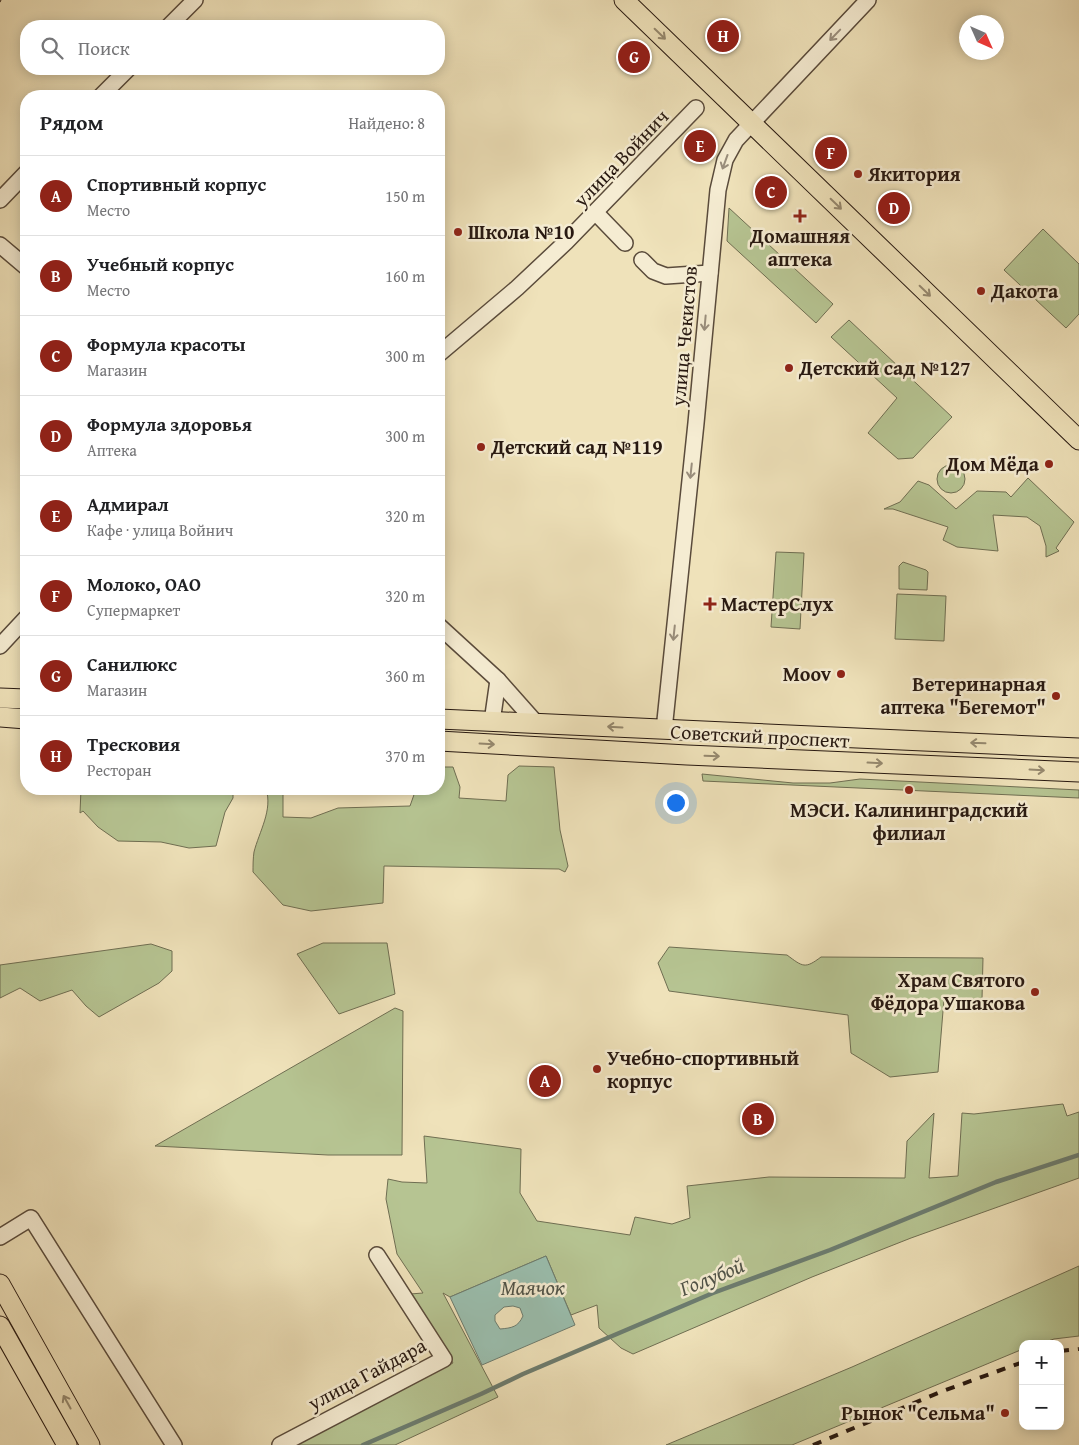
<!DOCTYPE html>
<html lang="ru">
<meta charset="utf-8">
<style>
:root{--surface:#fff;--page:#f6f6f6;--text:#202124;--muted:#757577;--line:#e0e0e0;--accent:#8f2418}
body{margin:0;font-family:"Gentium Book Plus",serif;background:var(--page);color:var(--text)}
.controls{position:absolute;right:15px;bottom:15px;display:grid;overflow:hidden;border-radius:10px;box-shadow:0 2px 12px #0003}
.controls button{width:45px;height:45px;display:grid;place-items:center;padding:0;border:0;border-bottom:1px solid var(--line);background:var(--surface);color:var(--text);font:25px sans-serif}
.compass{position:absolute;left:959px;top:15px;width:45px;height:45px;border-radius:50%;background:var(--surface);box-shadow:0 2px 12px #0003;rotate:135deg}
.you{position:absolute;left:675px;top:802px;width:18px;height:18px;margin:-12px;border:4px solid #fff;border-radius:50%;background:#1a73e8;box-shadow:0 0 0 8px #1a73e833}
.badge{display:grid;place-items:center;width:32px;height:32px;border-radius:50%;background:var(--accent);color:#fff;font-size:16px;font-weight:700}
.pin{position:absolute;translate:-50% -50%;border:2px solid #fff;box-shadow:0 1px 5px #0006}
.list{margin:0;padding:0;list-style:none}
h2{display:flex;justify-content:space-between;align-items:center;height:65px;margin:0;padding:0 20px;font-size:21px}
h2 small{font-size:16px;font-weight:400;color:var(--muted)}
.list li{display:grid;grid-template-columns:32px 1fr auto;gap:15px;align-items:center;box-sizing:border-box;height:80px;padding:0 20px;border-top:1px solid var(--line)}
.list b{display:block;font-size:19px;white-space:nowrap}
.list p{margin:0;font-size:16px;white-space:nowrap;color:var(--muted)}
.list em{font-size:16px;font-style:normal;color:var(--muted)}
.icon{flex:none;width:28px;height:28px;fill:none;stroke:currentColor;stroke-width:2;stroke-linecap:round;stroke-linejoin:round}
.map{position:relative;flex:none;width:1079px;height:1445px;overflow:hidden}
.search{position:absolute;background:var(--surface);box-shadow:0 2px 12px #0003;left:20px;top:20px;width:425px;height:55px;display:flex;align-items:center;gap:12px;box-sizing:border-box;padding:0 18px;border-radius:20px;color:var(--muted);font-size:19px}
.panel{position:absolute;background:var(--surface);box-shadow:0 2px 12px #0003;left:20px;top:90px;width:425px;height:705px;border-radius:20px}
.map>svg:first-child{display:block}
.green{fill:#b6c492;stroke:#6f6e52}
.water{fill:#9abeae;stroke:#6c7c6f;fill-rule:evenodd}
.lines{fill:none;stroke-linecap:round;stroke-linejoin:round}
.stream{stroke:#6c7c6f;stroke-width:4.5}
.minor-casing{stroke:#5a4b3b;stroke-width:18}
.major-casing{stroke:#281911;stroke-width:21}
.minor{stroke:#f5ecd2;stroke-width:15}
.major{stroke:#efe2ba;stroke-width:19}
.tram{stroke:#281911;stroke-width:1}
.rail{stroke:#281911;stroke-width:4;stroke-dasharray:9 9;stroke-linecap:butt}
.oneway{stroke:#95886e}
.oneway2{stroke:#998d7b}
.poi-dot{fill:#8f2418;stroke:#f5ecd2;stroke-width:2}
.labels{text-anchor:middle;stroke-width:5;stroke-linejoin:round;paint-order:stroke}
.street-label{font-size:20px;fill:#281911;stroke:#f5ecd2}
.poi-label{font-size:20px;font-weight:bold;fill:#281911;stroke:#f5ecd2;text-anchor:start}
.water-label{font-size:21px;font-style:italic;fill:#505348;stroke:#f5ecd2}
</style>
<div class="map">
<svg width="1079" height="1445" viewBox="0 0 1079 1445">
<rect width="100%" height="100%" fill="#efe2ba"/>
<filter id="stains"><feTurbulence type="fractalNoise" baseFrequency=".004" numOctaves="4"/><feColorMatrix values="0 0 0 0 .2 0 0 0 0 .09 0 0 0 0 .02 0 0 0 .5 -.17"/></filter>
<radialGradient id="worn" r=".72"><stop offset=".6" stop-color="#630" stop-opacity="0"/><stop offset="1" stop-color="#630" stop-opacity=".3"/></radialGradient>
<g class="green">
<path d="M729 208 833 304 816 323 727 241Z"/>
<path d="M1043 229 1079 264V314L1066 328 1004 270Z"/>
<path d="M849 320 952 417 913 458 898 459 868 433 897 398 831 337Z"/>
<circle cx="951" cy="479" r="14"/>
<path d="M1028 478 1074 522 1056 548 1059 551 1046 557V546L1040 526 1027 517 993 515 998 551 957 547 943 540 948 527 893 509H884L900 502 918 481 929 485 956 509 977 491 1006 492 1011 497Z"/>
<path d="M776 552 804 553 800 629 771 627Z"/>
<path d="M903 562 926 570 928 572 927 590 899 589V566Z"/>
<path d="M897 594 946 596 944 641 895 639Z"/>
<path d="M519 766 554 767 560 830 568 866 565 872 559 869 384 866 383 903 311 911 283 905 253 872C253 866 253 858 254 852 259 832 273 810 266 789H285L283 793V817L311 818 338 808 410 806 416 789H439V767H453L460 787 459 798 506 801 508 775Z"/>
<path d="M702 774 793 783H830L860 779 1079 790V798L703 781Z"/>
<path d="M81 789H233V798L225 812 216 846 189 848 161 842 118 841 98 827 83 811 80 813Z"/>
<path d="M323 943H387L395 994 339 1014 297 954Z"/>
<path d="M151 944 172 951V971L159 983 99 1017 86 1006 72 990 40 1001 20 988 0 998V965Z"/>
<path d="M669 947 787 955C803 967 805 969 821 957L983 958 982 999H944L938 1072 890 1077 851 1053 848 1015 669 991 658 963Z"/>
<path d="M395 1008 403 1011 402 1155H328L155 1146Z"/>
<path d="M1063 1104 1067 1116 1079 1112V1178L911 1238 812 1277 633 1354 621 1348 599 1328 597 1305 571 1315 546 1256 450 1297 443 1293 498 1397 395 1445H296L453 1363 410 1294 423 1293 397 1254 386 1199 388 1179 402 1182 427 1183 424 1136 521 1149 520 1193 537 1221 630 1235 635 1217 672 1224 690 1218 687 1186 769 1177 905 1178 907 1141 934 1113 929 1178 958 1176 962 1113 974 1114Z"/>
<path d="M1079 1266V1336L1054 1339 1039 1344H1023V1349L792 1445H666L852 1367Z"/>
</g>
<path class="water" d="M546 1256 575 1325 482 1365 450 1297ZM513 1306 520 1308 523 1316C518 1327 512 1328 500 1329L495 1321V1315L504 1307Z"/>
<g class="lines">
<path class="stream" d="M363 1445 481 1394 523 1374 713 1293 830 1250 996 1182 1079 1155"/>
<defs>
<g id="minor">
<path d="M169 26 195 0"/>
<path d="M101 96 128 69"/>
<path d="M0 200 26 173"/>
<path d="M596 213 625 243"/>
<path d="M0 245 26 267"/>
<path d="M642 260 653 271 666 276 710 273"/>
<path d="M439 354 517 288 566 242 696 108"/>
<path d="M439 626 498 680 537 724"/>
<path d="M0 646 26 618"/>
<path d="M492 722 498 680"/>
<path d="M664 730 696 423 718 190 725 160 736 140 868 0"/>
<path d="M0 1237 31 1218 174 1445"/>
<path d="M280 1445 444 1359 377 1255"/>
</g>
<g id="major">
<path d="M624 0 1079 440"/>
<path d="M0 698 26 699"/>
<path d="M0 717 26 719"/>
<path d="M439 719 1079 748"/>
<path d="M439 741 687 755 1079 772"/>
<path d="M0 1284 90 1445"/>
<path d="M0 1326 67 1445"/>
</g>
</defs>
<use href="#minor" class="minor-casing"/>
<use href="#major" class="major-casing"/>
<use href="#minor" class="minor"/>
<use href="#major" class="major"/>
<path class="tram" d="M0 2 1 0"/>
<g class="rail">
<path d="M1060 1351 1079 1349"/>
<path d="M813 1445 943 1391 1023 1362"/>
</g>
</g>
<defs><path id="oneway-shaft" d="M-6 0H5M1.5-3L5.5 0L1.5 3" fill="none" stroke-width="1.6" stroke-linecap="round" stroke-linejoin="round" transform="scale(1.25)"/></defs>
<g class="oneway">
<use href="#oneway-shaft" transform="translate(660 34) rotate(44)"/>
<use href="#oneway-shaft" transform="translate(836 204) rotate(44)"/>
<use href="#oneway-shaft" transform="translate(925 291) rotate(44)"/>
<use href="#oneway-shaft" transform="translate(615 727) rotate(-177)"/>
<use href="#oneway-shaft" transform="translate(978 743) rotate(-178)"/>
<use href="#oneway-shaft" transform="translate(487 744) rotate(3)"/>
<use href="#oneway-shaft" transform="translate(712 756) rotate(2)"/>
<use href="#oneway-shaft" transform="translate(875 763) rotate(3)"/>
<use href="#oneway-shaft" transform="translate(1037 770) rotate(3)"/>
<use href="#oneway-shaft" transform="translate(67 1402) rotate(-119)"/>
</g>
<g class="oneway2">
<use href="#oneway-shaft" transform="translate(835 35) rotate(134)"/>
<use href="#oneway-shaft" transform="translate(725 162) rotate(110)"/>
<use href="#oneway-shaft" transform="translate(705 323) rotate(95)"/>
<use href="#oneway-shaft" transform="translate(691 471) rotate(96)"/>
<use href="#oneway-shaft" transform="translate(674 633) rotate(96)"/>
</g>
<g class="poi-dot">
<circle cx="858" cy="174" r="5"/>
<path d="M797.5 208.5h5v5h5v5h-5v5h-5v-5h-5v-5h5z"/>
<circle cx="458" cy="232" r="5"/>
<circle cx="981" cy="291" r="5"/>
<circle cx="789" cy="368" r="5"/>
<circle cx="481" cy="447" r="5"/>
<circle cx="1049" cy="464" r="5"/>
<path d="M707.5 596.5h5v5h5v5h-5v5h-5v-5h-5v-5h5z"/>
<circle cx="841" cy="674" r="5"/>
<circle cx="1056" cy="696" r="5"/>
<circle cx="909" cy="790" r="5"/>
<circle cx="1035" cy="992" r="5"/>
<circle cx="597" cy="1069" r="5"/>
<circle cx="1005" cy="1413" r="5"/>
</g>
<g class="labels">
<g class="street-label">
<text transform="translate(621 158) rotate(-46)" y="7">улица Войнич</text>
<text transform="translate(684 336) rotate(-85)" y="7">улица Чекистов</text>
<text transform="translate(760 736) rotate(3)" y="7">Советский проспект</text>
<text transform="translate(367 1374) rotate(-28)" y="7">улица Гайдара</text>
</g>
<g class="poi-label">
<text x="868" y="181">Якитория</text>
<text x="468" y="239">Школа №10</text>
<text x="800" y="243" text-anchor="middle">Домашняя<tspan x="800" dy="23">аптека</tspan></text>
<text x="991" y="298">Дакота</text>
<text x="799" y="375">Детский сад №127</text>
<text x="491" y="454">Детский сад №119</text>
<text x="1039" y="471" text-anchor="end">Дом Мёда</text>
<text x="721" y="611">МастерСлух</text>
<text x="831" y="681" text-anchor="end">Moov</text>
<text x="1046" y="691" text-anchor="end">Ветеринарная<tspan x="1046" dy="23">аптека "Бегемот"</tspan></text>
<text x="909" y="817" text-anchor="middle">МЭСИ. Калининградский<tspan x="909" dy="23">филиал</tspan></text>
<text x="1025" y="987" text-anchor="end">Храм Святого<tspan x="1025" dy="23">Фёдора Ушакова</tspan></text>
<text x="607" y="1065">Учебно-спортивный<tspan x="607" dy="23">корпус</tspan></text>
<text x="995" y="1420" text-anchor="end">Рынок "Сельма"</text>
</g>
<g class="water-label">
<text transform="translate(712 1277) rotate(-22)" y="7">Голубой</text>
<text x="533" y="1295">Маячок</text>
</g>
</g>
<rect width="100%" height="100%" filter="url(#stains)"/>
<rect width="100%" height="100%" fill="url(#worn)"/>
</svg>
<div class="controls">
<button>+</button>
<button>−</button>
</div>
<svg class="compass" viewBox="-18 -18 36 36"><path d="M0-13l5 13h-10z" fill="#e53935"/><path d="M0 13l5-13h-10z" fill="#757577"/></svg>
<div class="you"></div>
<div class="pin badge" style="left:545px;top:1081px">A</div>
<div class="pin badge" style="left:758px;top:1119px">B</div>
<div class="pin badge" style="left:771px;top:192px">C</div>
<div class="pin badge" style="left:894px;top:208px">D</div>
<div class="pin badge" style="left:700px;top:146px">E</div>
<div class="pin badge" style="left:831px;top:153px">F</div>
<div class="pin badge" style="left:634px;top:57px">G</div>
<div class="pin badge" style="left:723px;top:36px">H</div>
<div class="search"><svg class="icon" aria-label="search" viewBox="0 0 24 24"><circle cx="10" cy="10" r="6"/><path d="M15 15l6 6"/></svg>Поиск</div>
<section class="panel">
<h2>Рядом<small>Найдено: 8</small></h2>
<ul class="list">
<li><span class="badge">A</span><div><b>Спортивный корпус</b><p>Место</p></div><em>150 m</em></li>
<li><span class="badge">B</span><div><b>Учебный корпус</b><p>Место</p></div><em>160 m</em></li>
<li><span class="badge">C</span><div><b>Формула красоты</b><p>Магазин</p></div><em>300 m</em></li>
<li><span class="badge">D</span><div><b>Формула здоровья</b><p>Аптека</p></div><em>300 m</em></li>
<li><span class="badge">E</span><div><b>Адмирал</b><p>Кафе · улица Войнич</p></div><em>320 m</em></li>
<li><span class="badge">F</span><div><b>Молоко, ОАО</b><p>Супермаркет</p></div><em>320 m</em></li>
<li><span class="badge">G</span><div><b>Санилюкс</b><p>Магазин</p></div><em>360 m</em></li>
<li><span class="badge">H</span><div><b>Тресковия</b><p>Ресторан</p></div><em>370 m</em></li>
</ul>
</section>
</div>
